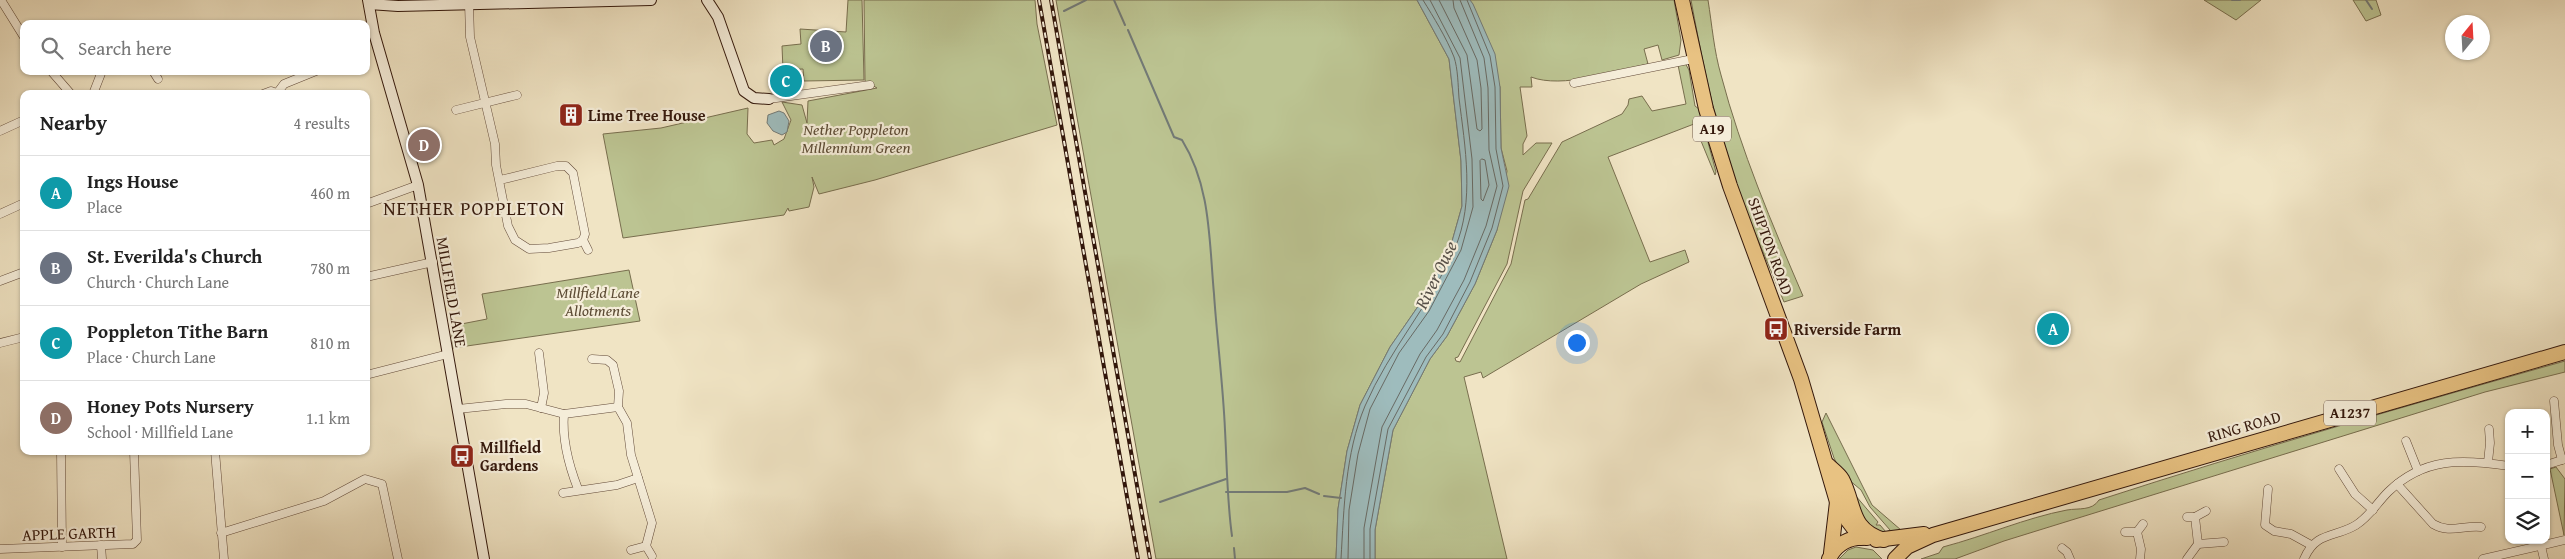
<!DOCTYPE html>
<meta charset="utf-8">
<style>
:root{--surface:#fff;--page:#f2f2f2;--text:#222;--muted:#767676;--line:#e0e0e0;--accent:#8f2418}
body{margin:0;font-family:"Gentium Book Plus",serif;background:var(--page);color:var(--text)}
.controls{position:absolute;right:15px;bottom:15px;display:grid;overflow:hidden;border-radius:10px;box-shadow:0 1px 4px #0004}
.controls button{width:45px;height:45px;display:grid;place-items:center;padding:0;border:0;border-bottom:1px solid var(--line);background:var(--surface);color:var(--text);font:25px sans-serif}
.compass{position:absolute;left:2445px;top:15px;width:45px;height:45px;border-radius:50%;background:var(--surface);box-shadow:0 1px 4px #0004;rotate:18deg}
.you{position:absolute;left:1576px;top:342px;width:18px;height:18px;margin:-12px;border:4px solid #fff;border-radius:50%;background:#1a73e8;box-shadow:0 0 0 8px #1a73e833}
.badge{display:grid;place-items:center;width:32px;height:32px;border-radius:50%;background:var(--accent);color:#fff;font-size:16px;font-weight:700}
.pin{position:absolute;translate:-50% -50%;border:2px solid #fff;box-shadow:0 1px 5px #0006}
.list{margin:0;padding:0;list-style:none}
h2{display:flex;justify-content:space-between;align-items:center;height:65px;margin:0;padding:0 20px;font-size:21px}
h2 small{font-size:16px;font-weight:400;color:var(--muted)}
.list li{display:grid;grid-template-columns:32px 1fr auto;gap:15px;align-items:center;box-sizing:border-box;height:75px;padding:0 20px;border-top:1px solid var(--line)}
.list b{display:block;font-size:19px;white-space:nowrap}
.list p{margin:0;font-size:16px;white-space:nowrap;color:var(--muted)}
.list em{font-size:16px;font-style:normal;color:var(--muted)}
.icon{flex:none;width:28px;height:28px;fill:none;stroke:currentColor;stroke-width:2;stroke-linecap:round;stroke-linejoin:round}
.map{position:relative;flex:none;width:2565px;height:559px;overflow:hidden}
.search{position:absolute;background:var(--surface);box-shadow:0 1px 4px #0004;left:20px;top:20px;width:350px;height:55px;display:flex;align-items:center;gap:12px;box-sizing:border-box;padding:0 18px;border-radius:10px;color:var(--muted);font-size:19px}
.panel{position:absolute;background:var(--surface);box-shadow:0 1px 4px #0004;left:20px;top:90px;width:350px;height:365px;border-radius:10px}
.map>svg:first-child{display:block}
.green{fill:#bcc492;stroke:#786e4e}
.water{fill:#9ebcbd;stroke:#737a76}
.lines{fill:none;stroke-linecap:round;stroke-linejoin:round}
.shore{stroke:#686a64;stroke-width:1}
.stream{stroke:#737a76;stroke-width:2}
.street-casing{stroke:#624a39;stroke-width:9}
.secondary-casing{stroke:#33170b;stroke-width:12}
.highway-casing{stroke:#33170b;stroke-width:16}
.street{stroke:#f5edd9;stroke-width:8}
.secondary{stroke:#f5edd9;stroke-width:10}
.highway{stroke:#e8c282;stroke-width:14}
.rail-casing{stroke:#33170b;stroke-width:4}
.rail{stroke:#f5edd9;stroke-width:2;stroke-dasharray:5.5;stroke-linecap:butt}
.labels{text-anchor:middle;stroke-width:4.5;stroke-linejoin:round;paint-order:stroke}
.shield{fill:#f5edd9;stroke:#6d5749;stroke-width:1}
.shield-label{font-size:15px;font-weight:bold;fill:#33170b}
.poi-label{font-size:16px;font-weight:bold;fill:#33170b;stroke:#f5edd9;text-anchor:start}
.park-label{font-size:16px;font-style:italic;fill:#5c4b34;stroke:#f5edd9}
.street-label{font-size:16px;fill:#33170b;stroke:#f5edd9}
.water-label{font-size:18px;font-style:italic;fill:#585149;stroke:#f5edd9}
.quarter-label{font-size:19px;letter-spacing:1px;fill:#33170b;stroke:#f5edd9}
</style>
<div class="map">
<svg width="2565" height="559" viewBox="0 0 2565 559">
<rect width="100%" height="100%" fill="#f0e4c4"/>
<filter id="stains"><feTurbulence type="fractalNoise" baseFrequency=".004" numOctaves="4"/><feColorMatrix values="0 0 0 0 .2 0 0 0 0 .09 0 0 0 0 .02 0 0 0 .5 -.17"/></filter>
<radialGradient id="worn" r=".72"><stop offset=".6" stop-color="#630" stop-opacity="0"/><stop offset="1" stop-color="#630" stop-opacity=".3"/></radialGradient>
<g class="green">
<path d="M848 0H862L864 80 804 81 803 69 783 70 782 46 801 44 800 29 846 32Z"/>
<path d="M864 0H1035L1037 24 1057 125 875 180 819 194 812 177 814 187 809 207 789 211 788 208 784 215 623 238 603 134 661 128 748 108 747 134 754 143 772 140 774 145 784 139 791 120 782 102 802 105 807 123 808 101 877 88 865 81Z"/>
<path d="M1056 0H1417L1449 59 1461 161 1462 206 1451 245 1419 305 1390 347 1360 405 1347 451 1338 509 1336 559H1156Z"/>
<path d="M1470 0H1674L1681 40 1679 55 1662 60 1658 45 1644 49 1648 64C1616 71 1562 89 1531 77L1532 87H1520L1527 136 1523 144V155L1536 143H1552L1523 191 1507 264 1458 357 1455 358 1456 361 1460 362 1511 264 1525 200 1528 199 1562 142 1622 114 1628 105 1629 99 1642 96 1652 111 1686 104 1678 65 1685 63 1689 70 1695 106 1699 109 1716 172 1715 175 1694 124 1608 157 1650 262 1685 250 1689 262 1641 284 1483 378 1481 372 1464 377 1507 559H1375V530L1393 430 1430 359 1447 336 1475 284 1497 230 1507 171 1501 148 1500 87Z"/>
<path d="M1691 0H1708C1712 25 1714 51 1721 75 1741 151 1772 224 1803 296L1784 302C1763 251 1739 199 1723 145 1710 98 1700 49 1691 0Z"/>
<path d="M2204 0H2261L2236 20Z"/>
<path d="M2353 0H2376L2381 15 2366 21Z"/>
<path d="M629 270 640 321 453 348 451 326 487 319 482 294Z"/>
<path d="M2565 361V372L2485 392 2004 541 1955 559H1921L1939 553 1943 547C1985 536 2025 518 2067 510 2079 508 2092 511 2099 500 2253 450 2409 405 2565 361Z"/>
<path d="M1826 413 1872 505 1901 530 1882 534 1863 522 1855 495 1878 522 1876 525H1880L1886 532 1890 530 1870 507 1861 490 1842 474 1834 458 1822 422Z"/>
<path d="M2556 467 2565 479 2564 535 2550 469Z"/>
<path d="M1856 547 1873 550 1882 559H1839L1848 550Z"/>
</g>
<g class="water">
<path d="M1417 0H1470L1473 4 1495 54 1500 87 1501 148 1509 186 1497 230 1475 284 1447 336 1430 359 1393 430 1375 530V559H1336L1338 509 1347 451 1360 405 1390 347 1419 305 1451 245 1462 206 1461 161 1449 59Z"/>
<path d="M779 111 784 113 789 121 787 132 782 135 773 131 767 123 768 115Z"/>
</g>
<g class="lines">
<g class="shore">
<path d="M1439 0 1467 55 1477 129 1480 131 1482 129 1481 88 1477 60 1454 8 1453 0"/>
<path d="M1482 159 1485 160 1489 185 1483 201 1481 199 1480 161Z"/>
<path d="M1341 559C1344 508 1345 454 1365 406 1389 350 1431 304 1455 248 1475 201 1465 147 1459 98 1458 85 1458 69 1454 57 1446 37 1434 18 1423 0"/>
<path d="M1348 559 1349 510 1358 454 1370 409 1399 353 1429 311 1461 250 1473 207 1472 159 1460 58 1430 0"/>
<path d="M1364 559V528L1382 427 1420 354 1437 330 1464 280 1486 226 1497 186 1489 150 1488 88 1484 58 1460 0"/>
<path d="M1370 559V529L1388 429 1426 357 1443 334 1470 282 1492 228 1503 186 1496 149 1495 87 1490 56 1467 0"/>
</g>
<g class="stream">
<path d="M1114 0 1125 25"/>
<path d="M2232 0H2240"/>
<path d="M2366 0 2372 9"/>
<path d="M1064 11 1086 0"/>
<path d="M1128 30 1174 137 1182 140C1211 187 1209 240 1214 294 1217 339 1223 384 1225 430 1227 466 1227 500 1232 536"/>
<path d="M1226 492H1287L1305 488 1319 494"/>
<path d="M1324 496 1341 498"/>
<path d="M1160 502 1226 479"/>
<path d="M1234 548 1235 559"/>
</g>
<defs>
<g id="street">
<path d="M1 0 24 37"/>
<path d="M469 3 470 37 495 144 496 165 508 226 515 240 529 249 549 248 578 243 583 240 585 234 573 173 566 166H557L500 180"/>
<path d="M51 71 71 94"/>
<path d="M153 71 158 79"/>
<path d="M1574 83 1693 59"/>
<path d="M278 92 284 84 316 71"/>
<path d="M93 94 102 71"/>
<path d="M263 94 271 91 279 94"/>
<path d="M769 99 870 85"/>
<path d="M456 110 517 95"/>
<path d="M0 131 24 120"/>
<path d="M366 204 418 185"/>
<path d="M0 214 24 203"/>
<path d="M583 240 588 250"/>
<path d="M366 277 433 262"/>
<path d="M0 281 24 272"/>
<path d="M0 343 24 337"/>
<path d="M539 353 544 393 541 408"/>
<path d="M592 359 607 360 613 365 619 391 618 407 627 423 631 455 652 523 646 546 631 550"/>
<path d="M366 375 448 354"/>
<path d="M2554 401 2558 445 2562 460"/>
<path d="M458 409 506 404H526L564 414 618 407"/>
<path d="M564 414C562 439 569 466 578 489"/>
<path d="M2406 441 2418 471"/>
<path d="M61 451 62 547"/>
<path d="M215 451 224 559"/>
<path d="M2488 462 2490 443 2489 429"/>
<path d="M2546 465 2565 459"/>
<path d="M2339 469 2355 494 2373 510"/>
<path d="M2397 484 2433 524C2450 534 2463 525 2481 527"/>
<path d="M2268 489 2265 525 2274 531 2291 534 2311 545"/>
<path d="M563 493 617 485 638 478"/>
<path d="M2187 517H2195L2198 544 2187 559"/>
<path d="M2195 517 2206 511"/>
<path d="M2125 532H2137"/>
<path d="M221 533 324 501 365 479 382 484 398 559"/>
<path d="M2198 544 2224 542"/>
<path d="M101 545 102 559"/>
<path d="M646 546 652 556"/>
<path d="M2541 546 2544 559"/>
<path d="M2062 548 2067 552 2070 559"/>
<path d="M0 549 133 544 137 540 134 451"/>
<path d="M2140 559 2141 549 2137 532 2143 524"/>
<path d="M2304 559C2316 531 2335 538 2356 525 2369 517 2377 503 2388 492 2424 457 2462 459 2509 466"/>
<path d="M2483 559 2565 540"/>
</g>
<g id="secondary">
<path d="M368 0 374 33 418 185 484 559"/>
<path d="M707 0 718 17 744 91 754 98 769 99"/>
<path d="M369 4 398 6 651 0"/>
</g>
<g id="highway">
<path d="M1682 0 1706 109 1730 186 1801 379 1837 502 1848 521 1861 538"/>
<path d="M1828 465C1832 469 1839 474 1842 479 1856 506 1849 529 1884 540"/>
<path d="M1876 540 1924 534"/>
<path d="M1831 553 1837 502"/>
<path d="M1829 559C1836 544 1850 536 1867 538"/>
<path d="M1895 559 1907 547 1933 535 2565 352"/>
</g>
</defs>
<use href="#street" class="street-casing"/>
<use href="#secondary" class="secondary-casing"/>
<use href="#highway" class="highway-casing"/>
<use href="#street" class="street"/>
<use href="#secondary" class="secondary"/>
<use href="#highway" class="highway"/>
<defs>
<g id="rail">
<path d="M1039 0 1138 559"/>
<path d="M1051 0 1150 559"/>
</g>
</defs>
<use href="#rail" class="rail-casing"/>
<use href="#rail" class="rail"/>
</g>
<defs>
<symbol id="building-square" viewBox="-11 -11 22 22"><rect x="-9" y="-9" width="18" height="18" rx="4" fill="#8f2418" stroke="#f5edd9"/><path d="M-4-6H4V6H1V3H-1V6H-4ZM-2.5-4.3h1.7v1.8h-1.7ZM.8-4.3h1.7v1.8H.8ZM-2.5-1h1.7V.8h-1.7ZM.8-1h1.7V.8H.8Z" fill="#fff"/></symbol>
<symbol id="bus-square" viewBox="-11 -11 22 22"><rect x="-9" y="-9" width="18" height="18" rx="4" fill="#8f2418" stroke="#f5edd9"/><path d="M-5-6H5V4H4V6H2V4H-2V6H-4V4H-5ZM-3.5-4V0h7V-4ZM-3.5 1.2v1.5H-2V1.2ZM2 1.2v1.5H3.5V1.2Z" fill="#fff"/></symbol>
</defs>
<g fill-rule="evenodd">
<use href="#building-square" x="557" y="101" width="28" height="28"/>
<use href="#bus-square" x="1762" y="315" width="28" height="28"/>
<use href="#bus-square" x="448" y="442" width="28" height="28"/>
</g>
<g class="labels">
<g class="shield">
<rect x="1693" y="116.5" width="38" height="25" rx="4"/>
<rect x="2324" y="400.5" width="52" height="25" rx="4"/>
</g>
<g class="shield-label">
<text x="1712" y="134">A19</text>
<text x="2350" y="418">A1237</text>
</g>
<g class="poi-label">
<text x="588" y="121">Lime Tree House</text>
<text x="1794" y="335">Riverside Farm</text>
<text x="480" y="453">Millfield<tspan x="480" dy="18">Gardens</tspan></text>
</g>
<g class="park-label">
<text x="856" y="135">Nether Poppleton<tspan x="856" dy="18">Millennium Green</tspan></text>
<text x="598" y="298">Millfield Lane<tspan x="598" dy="18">Allotments</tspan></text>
</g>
<g class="street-label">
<text transform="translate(1771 246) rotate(70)" y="6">SHIPTON ROAD</text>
<text transform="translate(452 292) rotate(80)" y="6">MILLFIELD LANE</text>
<text transform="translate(2244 426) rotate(-16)" y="6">RING ROAD</text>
<text transform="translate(69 533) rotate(-2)" y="6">APPLE GARTH</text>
</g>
<g class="water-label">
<text transform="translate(1436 275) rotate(-64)" y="6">River Ouse</text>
</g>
<g class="quarter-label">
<text x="474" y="215">NETHER POPPLETON</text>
</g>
</g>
<rect width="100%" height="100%" filter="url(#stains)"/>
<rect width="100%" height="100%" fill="url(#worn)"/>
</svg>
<div class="controls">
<button>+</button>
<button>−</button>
<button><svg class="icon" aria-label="layers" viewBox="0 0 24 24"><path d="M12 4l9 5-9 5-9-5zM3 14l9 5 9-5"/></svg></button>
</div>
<svg class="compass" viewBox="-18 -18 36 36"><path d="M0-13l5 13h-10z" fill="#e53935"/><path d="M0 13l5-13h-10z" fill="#767676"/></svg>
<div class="you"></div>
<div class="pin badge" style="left:2053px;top:329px;background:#0f9aa8">A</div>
<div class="pin badge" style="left:826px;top:46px;background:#6b7280">B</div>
<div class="pin badge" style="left:786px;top:81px;background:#0f9aa8">C</div>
<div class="pin badge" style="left:424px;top:145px;background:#8d6e63">D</div>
<div class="search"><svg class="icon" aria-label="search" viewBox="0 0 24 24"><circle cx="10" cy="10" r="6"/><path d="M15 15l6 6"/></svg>Search here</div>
<section class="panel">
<h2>Nearby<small>4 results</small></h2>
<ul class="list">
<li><span class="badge" style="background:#0f9aa8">A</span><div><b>Ings House</b><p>Place</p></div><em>460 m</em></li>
<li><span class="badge" style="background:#6b7280">B</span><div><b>St. Everilda's Church</b><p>Church · Church Lane</p></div><em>780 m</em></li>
<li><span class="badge" style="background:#0f9aa8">C</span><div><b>Poppleton Tithe Barn</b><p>Place · Church Lane</p></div><em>810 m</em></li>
<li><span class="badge" style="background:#8d6e63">D</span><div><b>Honey Pots Nursery</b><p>School · Millfield Lane</p></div><em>1.1 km</em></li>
</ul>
</section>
</div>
